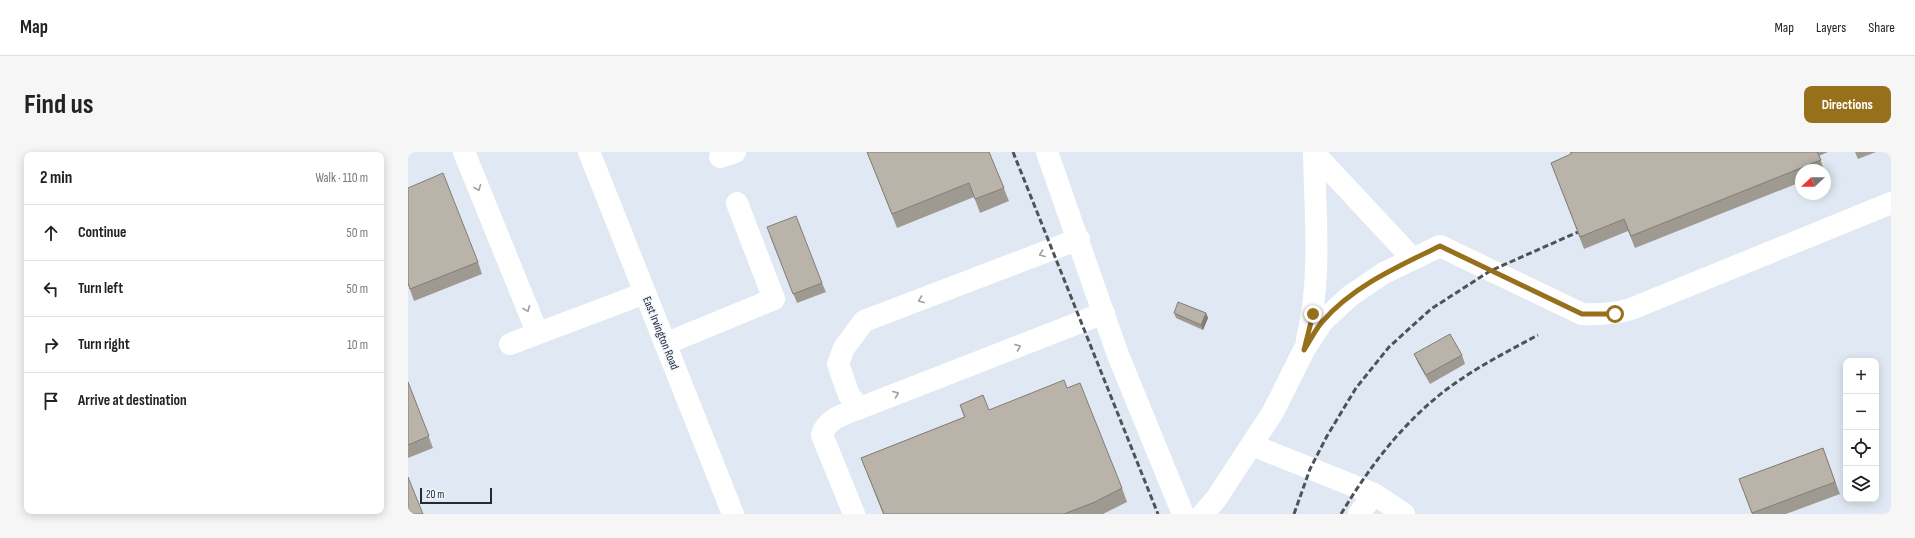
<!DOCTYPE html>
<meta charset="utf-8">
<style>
:root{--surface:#fff;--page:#f6f6f6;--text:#222;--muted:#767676;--line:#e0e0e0;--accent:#97701b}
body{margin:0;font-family:"Sofia Sans Condensed",sans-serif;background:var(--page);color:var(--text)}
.controls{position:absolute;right:12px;bottom:12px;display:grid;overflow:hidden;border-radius:8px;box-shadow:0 2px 10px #0003}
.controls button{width:36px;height:36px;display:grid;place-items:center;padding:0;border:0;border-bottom:1px solid var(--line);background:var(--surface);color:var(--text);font:20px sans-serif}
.compass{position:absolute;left:1387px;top:12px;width:36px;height:36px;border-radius:50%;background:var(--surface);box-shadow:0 2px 10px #0003;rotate:248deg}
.scale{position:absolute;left:12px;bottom:10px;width:72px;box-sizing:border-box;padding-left:4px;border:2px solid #26292d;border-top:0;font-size:11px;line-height:14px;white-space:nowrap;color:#26292d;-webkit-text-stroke:3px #eff6fe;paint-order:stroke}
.stop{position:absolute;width:12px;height:12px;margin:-9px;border:3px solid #97701b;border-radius:50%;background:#fff}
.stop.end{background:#97701b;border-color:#fff;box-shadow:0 1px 4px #0008}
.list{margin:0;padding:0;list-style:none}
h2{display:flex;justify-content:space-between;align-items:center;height:52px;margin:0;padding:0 16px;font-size:17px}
h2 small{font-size:13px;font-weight:400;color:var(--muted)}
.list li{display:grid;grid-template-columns:26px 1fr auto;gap:12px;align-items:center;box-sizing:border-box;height:56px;padding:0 16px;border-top:1px solid var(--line)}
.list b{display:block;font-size:15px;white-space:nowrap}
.list em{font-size:13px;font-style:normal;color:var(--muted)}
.icon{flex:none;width:22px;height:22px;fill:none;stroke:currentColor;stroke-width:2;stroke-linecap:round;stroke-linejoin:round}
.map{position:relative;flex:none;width:1483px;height:362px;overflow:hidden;border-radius:8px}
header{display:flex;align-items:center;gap:24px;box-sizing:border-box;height:56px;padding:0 20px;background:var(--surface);border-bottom:1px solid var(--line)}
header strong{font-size:19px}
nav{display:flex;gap:22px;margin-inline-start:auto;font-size:14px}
.intro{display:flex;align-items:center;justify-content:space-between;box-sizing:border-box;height:96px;padding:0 24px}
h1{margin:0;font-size:28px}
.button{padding:10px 18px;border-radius:8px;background:var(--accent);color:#fff;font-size:14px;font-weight:700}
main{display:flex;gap:24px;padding:0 24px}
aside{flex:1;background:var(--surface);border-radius:8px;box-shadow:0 2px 10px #0003}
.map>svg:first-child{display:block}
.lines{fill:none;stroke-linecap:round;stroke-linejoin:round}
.minor{stroke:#fff;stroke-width:22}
.rail{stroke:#4f5358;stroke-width:3;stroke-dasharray:6 3;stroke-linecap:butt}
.wall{fill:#9f9a91}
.shaded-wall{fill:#827d76}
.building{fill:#b9b3a9;stroke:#827d76}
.oneway{stroke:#9d9fa0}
.route{stroke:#97701b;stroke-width:5}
.labels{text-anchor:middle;stroke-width:3;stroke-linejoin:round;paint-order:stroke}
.street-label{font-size:12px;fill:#26292d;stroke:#eff6fe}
</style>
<header>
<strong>Map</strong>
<nav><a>Map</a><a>Layers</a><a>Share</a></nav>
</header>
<div class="intro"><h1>Find us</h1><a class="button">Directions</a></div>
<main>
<aside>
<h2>2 min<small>Walk · 110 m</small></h2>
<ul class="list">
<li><svg class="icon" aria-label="ahead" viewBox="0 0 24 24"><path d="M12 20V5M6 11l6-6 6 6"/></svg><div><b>Continue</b></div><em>50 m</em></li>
<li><svg class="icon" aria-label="left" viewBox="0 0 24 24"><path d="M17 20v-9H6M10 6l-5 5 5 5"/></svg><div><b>Turn left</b></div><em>50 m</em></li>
<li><svg class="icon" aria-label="right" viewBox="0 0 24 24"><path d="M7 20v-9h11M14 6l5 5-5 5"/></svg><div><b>Turn right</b></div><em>10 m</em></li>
<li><svg class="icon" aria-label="arrive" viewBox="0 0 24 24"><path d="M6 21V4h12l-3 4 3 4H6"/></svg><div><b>Arrive at destination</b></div></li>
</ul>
</aside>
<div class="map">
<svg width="1483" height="362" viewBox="0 0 1483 362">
<rect width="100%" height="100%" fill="#e0e9f3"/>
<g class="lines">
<g class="minor">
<path d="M56 0 129 180"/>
<path d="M181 0 325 362"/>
<path d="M639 0 710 203 775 362"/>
<path d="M906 1 1005 107"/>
<path d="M312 5 327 0"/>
<path d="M899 187C914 126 907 62 906 0"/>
<path d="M102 192 237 141"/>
<path d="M257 192 366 147 329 51"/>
<path d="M452 256 441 243 430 212 436 196 456 169 671 87"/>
<path d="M844 293 966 342 996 362"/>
<path d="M446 362 414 283C418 267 438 261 452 256L696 161"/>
<path d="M795 362 808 347 865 260 896 198 914 170 942 144 976 121 1032 94 1174 162C1192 163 1206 162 1223 157L1483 51"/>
<path d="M951 362 966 342"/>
</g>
<g class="rail">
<path d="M605 0 750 362"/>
<path d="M886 362 902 317 919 284 948 236 981 195 1023 157 1082 119 1170 80"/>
<path d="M933 362C959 319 989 278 1029 245 1059 220 1095 202 1130 183"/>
</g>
</g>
<g class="wall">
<path d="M459 0H581L601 49 572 61 566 45 489 76Z"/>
<path d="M1162 0H1420L1411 4 1416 18H1393V30L1227 96 1220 79 1176 97 1143 11 1163 2Z"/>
<path d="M1447 0H1468L1450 7Z"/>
<path d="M0 36 70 110 74 122 6 149 0 132Z"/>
<path d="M362 84 414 131 418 140 389 151Z"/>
<path d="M766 161H798L800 166 795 178 768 166Z"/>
<path d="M1006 202 1054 203 1057 212 1022 232 1010 211Z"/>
<path d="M0 230 25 296 0 306Z"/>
<path d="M659 236 714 336 719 350 695 362H475L453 306 556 265 552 253 581 258Z"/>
<path d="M1415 296 1432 342 1378 362H1344L1331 327Z"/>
</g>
<path class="shaded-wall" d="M798 161 800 166 795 178 793 173Z"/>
<g class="building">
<path d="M459 0H581L596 36 567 47 561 31 484 62Z"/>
<path d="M1163 0H1409L1413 8 1223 84 1216 67 1172 85 1143 11 1163 2Z"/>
<path d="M35 21 70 110 2 137 0 131V36Z"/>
<path d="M388 64 414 131 385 142 359 75Z"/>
<path d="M770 150 798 161 793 173 766 161Z"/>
<path d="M1042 182 1054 203 1018 223 1006 202Z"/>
<path d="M656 228 659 236 672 231 714 336 687 350 656 362H476L453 306 557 265 552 253 575 243 581 258Z"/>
<path d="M0 230 21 284 0 293Z"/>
<path d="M1415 296 1427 330 1344 361 1331 327Z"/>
<path d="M0 325 15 362H0Z"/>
</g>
<defs><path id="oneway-chevron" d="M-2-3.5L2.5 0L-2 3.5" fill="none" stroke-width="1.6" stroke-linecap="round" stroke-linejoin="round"/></defs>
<g class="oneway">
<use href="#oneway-chevron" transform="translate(70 36) rotate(68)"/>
<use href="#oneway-chevron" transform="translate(634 102) rotate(159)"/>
<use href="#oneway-chevron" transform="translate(513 148) rotate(159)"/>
<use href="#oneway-chevron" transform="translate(119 157) rotate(68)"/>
<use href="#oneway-chevron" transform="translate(610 195) rotate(-21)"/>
<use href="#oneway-chevron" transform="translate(488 242) rotate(-21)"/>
</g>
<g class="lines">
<path class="route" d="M905 162 896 198C902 189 907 178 914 170 945 134 991 114 1032 94L1174 162H1207"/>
</g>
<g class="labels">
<g class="street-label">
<text transform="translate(253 181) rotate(68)" y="4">East Irvington Road</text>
</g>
</g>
</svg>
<div class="controls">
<button>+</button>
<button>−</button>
<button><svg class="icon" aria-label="locate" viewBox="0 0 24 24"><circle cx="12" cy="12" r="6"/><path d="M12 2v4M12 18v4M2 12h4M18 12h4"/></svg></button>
<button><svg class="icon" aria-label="layers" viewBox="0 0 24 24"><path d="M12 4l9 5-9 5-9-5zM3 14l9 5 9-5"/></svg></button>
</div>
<svg class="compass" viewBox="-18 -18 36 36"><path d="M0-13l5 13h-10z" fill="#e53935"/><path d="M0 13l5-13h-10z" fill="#767676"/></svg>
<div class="scale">20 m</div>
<div class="stop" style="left:1207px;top:162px"></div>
<div class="stop end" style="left:905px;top:162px"></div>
</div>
</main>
